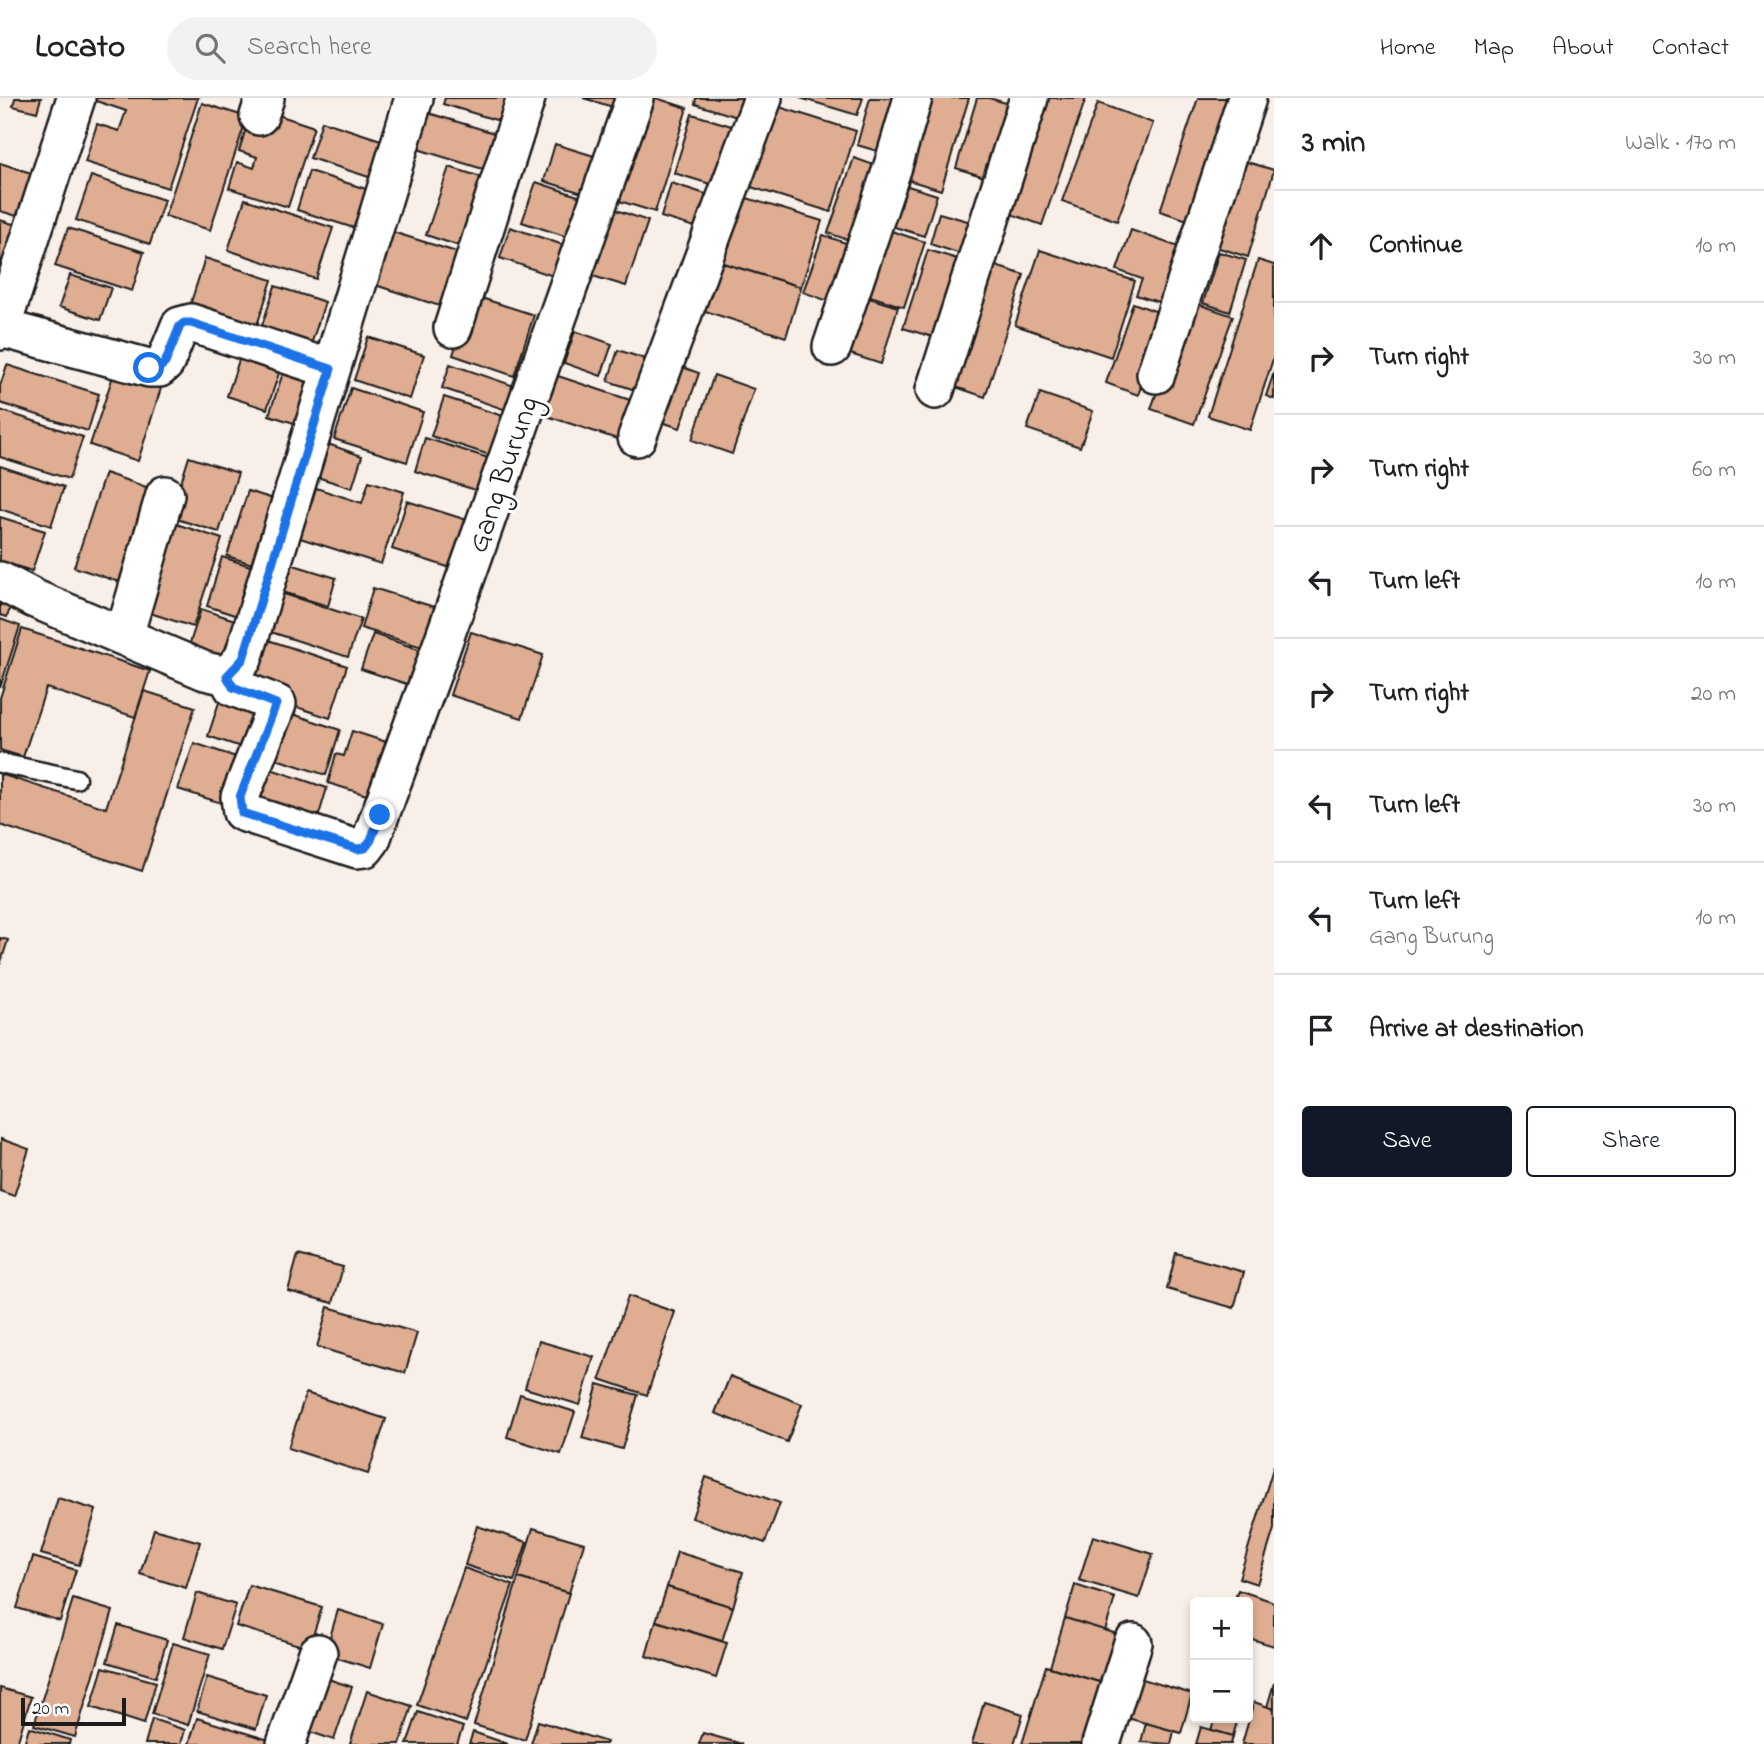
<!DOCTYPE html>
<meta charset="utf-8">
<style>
:root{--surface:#fff;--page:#f2f2f2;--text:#202124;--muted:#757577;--line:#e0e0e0;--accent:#111827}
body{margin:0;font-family:"Indie Flower",sans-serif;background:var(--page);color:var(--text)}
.controls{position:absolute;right:21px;bottom:21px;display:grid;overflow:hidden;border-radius:7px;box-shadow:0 4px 10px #0003}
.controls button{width:63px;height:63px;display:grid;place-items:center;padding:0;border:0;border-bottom:2px solid var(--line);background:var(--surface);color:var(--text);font:35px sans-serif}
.scale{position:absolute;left:21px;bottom:18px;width:105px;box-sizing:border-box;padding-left:7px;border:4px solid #1c1c1c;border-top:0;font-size:19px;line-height:24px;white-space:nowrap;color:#1c1c1c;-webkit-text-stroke:5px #fff;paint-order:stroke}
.stop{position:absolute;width:21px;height:21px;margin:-16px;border:5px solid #1a73e8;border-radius:50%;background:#fff}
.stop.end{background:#1a73e8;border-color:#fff;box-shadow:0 2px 7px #0008}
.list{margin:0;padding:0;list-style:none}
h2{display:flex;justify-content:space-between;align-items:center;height:91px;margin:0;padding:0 28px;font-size:30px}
h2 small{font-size:23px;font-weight:400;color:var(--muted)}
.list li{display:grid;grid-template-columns:46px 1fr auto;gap:21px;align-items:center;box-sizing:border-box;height:112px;padding:0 28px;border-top:2px solid var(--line)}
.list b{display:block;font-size:26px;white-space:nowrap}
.list p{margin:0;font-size:23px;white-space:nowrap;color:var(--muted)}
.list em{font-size:23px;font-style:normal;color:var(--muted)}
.actions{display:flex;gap:14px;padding:21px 28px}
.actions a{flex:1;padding:16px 0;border:2px solid var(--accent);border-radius:7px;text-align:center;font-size:24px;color:var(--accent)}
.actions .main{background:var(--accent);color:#fff}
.icon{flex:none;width:38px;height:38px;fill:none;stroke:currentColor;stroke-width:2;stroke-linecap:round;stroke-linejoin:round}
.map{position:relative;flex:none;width:1274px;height:1646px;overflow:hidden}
header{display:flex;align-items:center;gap:42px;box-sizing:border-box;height:98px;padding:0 35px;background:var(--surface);border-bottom:2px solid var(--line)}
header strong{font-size:33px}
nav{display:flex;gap:38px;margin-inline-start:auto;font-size:24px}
.search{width:490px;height:63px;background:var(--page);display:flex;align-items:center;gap:18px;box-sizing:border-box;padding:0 24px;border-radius:38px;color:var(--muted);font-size:26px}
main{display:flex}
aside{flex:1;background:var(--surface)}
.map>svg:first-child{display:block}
.building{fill:#dfad91;stroke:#1c1c1c;stroke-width:2}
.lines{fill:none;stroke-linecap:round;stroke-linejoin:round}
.service-casing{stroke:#1c1c1c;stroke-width:23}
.minor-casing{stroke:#1c1c1c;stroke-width:42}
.service{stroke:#fff;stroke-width:18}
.minor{stroke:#fff;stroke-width:37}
.route{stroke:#1a73e8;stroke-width:9}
.labels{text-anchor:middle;stroke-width:6;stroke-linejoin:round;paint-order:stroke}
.street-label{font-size:30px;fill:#1c1c1c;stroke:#fff}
</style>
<header>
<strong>Locato</strong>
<div class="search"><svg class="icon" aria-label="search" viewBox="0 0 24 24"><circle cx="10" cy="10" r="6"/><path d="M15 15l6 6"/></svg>Search here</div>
<nav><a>Home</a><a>Map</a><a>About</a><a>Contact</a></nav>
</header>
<main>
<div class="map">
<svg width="1274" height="1646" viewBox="0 0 1274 1646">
<rect width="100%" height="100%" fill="#f9efe9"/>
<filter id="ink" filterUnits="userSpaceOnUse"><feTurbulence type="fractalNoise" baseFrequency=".0143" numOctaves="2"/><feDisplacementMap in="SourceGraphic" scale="14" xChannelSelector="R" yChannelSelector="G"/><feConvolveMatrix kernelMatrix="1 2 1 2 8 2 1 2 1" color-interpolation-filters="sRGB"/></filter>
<g filter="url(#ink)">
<g class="building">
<path d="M15 0H41L37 14 13 8Z"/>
<path d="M87 0H198L168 90 85 64 97 26 119 33 126 13Z"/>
<path d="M445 0H514L506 25 443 6Z"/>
<path d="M583 0H626L623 12Z"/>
<path d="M641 0H656L687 10 655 114 610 100Z"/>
<path d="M696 0H754L747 22 695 6Z"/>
<path d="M800 0H863L857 17Z"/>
<path d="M870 0H907L891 57 857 47Z"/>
<path d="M919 0H969L941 92 895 78Z"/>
<path d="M977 0H989L1016 8 994 82 956 70Z"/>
<path d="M1039 0H1086L1042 127 1000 112Z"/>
<path d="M1198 0H1242L1200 126 1160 113Z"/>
<path d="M202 5 247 19 210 132 165 118Z"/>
<path d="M1098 5 1153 25 1117 123 1062 103Z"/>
<path d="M773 7 856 33 831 114 748 88Z"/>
<path d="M422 13 507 39 496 75 411 49Z"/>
<path d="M272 15 314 29 288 109 229 90 237 64 254 70 257 59 239 53 247 27Z"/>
<path d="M692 16 738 30 720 89 674 75Z"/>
<path d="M322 23 387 44 375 81 310 60Z"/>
<path d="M555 46 607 62 595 99 544 83Z"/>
<path d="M854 60 874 67 865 92 880 97 863 147 828 135Z"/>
<path d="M1237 61 1274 72 1248 159 1210 147Z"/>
<path d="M0 65 31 75 17 118 0 113Z"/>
<path d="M449 69 494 83 471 152 426 137Z"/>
<path d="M309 73 366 91 354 130 297 112Z"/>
<path d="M91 78 164 102 150 146 76 122Z"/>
<path d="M536 84 593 103 580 143 522 124Z"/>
<path d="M671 85 718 100 708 133 661 119Z"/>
<path d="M898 85 937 97 924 138 885 126Z"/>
<path d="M737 97 822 123 801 189 716 163Z"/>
<path d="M245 101 333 130 316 181 228 152Z"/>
<path d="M608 109 648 123 626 188 586 176Z"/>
<path d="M939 115 971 124 961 156 930 146Z"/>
<path d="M0 122 16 127 2 169 0 168Z"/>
<path d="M510 129 575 151 565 182 500 160Z"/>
<path d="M68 130 144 154 132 193 55 168Z"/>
<path d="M380 130 469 158 452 212 363 183Z"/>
<path d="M882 130 925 144 904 209 861 195Z"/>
<path d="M1131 132 1190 153 1171 208 1136 197 1142 181 1117 172Z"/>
<path d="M823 137 860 150 839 207 803 194Z"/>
<path d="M928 152 967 164 943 242 903 230Z"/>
<path d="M1040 152 1135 183 1111 259 1015 227Z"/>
<path d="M1219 154 1246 162 1230 214 1203 205Z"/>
<path d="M205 160 272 182 253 239 187 217Z"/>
<path d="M1258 162 1274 167V258L1250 332 1208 318Z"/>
<path d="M716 163 801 189 786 239 702 212Z"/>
<path d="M980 163 1024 177 985 299 941 284Z"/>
<path d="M70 177 111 190 100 222 59 209Z"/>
<path d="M275 188 325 204 307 259 257 243Z"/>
<path d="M853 195 898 209 881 266 835 251Z"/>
<path d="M472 197 534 217 514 278 453 257Z"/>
<path d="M1189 203 1233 218 1194 326 1151 311Z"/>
<path d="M1133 205 1166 217 1138 297 1106 285Z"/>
<path d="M575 233 612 246 601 278 564 265Z"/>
<path d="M368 239 424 257 410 301 354 282Z"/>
<path d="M618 252 648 262 638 293 608 283Z"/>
<path d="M241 256 281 269 267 311 227 298Z"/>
<path d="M450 266 526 292 518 316 442 290Z"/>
<path d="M674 266 699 275 680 330 655 322Z"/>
<path d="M7 267 99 296 88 333 0 305V288Z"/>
<path d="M115 272 162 287 138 363 90 347Z"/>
<path d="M284 272 318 282 303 328 269 317Z"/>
<path d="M1274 274V301L1266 298Z"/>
<path d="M714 277 754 291 732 356 692 342Z"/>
<path d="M558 278 630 302 617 341 544 317Z"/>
<path d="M351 290 423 314 407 364 334 341Z"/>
<path d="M1040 295 1093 313 1080 349 1027 331Z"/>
<path d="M444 299 512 321 499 360 431 338Z"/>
<path d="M0 312 83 339 69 381 0 359Z"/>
<path d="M425 340 498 363 488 396 415 373Z"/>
<path d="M328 346 362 358 352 390 317 379Z"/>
<path d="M189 359 238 375 219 434 170 419Z"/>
<path d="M0 368 64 389 51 428 0 411Z"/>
<path d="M105 375 149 390 119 484 74 469Z"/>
<path d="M369 383 404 394 381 466 297 439 313 389 362 405Z"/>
<path d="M248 393 283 404 262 469 227 458Z"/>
<path d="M407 403 473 424 457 472 392 451Z"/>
<path d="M0 419 45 433 32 473 0 463Z"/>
<path d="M164 422 222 441 193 529 135 510Z"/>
<path d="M222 459 263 472 247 521 207 508Z"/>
<path d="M284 464 336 480 328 508 276 492Z"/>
<path d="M0 488 16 493 7 519 0 517Z"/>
<path d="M373 490 447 513 435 553 361 530Z"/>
<path d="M281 495 361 521 348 559 268 533Z"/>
<path d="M201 511 241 524 228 561 189 548Z"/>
<path d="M0 521 20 528 0 590Z"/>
<path d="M22 531 150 573 135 619 46 590 23 659 0 652V600Z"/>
<path d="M471 534 543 557 522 620 450 597Z"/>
<path d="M373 536 433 556 422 591 361 571Z"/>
<path d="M256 538 347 568 330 620 239 590Z"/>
<path d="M223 592 271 608 256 654 208 638Z"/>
<path d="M144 593 195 609 142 773 0 727V676L106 710Z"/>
<path d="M281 612 340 632 326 677 267 658Z"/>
<path d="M352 633 399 648 383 702 328 685 336 656 344 658Z"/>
<path d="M194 645 245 662 230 708 178 691Z"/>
<path d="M259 667 327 690 316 727 247 705Z"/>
<path d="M0 840 8 842 0 867Z"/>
<path d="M1 1041 29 1051 14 1098 0 1093Z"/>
<path d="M1176 1155 1244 1174 1234 1210 1167 1191Z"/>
<path d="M298 1157 343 1169 333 1205 288 1193Z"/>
<path d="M628 1198 675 1214 647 1297 600 1281Z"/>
<path d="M328 1209 417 1235 405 1275 317 1249Z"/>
<path d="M539 1243 594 1259 580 1307 525 1290Z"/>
<path d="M730 1278 802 1306 787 1344 715 1315Z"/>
<path d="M598 1286 638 1297 622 1351 582 1340Z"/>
<path d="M306 1295 386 1321 368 1376 288 1350Z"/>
<path d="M520 1296 575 1314 561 1356 507 1339Z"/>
<path d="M1274 1367V1431L1257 1486 1239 1480Z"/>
<path d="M706 1379 780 1405 765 1445 692 1420Z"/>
<path d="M58 1400 96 1412 79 1467 41 1456Z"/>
<path d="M477 1428 527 1444 514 1483 465 1467Z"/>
<path d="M533 1430 584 1445 569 1495 518 1480Z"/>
<path d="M154 1431 200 1444 186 1490 140 1476Z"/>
<path d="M1093 1438 1153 1456 1139 1500 1079 1482Z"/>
<path d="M677 1454 743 1474 733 1509 667 1489Z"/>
<path d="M33 1459 76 1472 60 1523 17 1510Z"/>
<path d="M464 1470 513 1487 466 1624 417 1607Z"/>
<path d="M518 1480 569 1495 525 1642 474 1627Z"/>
<path d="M249 1487 322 1509 309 1550 236 1528Z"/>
<path d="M1075 1487 1115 1500 1105 1533 1065 1520Z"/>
<path d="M667 1489 733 1509 722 1543 656 1523Z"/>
<path d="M1238 1492 1274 1504V1548L1248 1540V1504H1234Z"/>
<path d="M197 1495 236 1507 222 1551 184 1539Z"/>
<path d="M73 1501 113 1513 75 1639 34 1627Z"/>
<path d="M338 1512 383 1526 370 1570 325 1556Z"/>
<path d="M1065 1520 1127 1539 1112 1588 1050 1569Z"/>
<path d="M656 1523 727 1545 716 1580 646 1558Z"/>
<path d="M118 1527 167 1542 156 1579 107 1564Z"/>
<path d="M173 1545 210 1556 188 1627 152 1616Z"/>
<path d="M1046 1568 1112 1588 1094 1646H1022Z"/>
<path d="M103 1569 156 1584 144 1626 91 1609Z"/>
<path d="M313 1576 352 1589 334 1642 296 1629Z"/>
<path d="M207 1579 266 1597 256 1631 197 1613Z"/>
<path d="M1136 1579 1192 1596 1181 1635 1124 1619Z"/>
<path d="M1274 1585V1611L1267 1609Z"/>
<path d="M0 1590 31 1599 17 1646H0Z"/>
<path d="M367 1593 412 1608 400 1646H350Z"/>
<path d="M984 1604 1023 1616 1014 1646H972Z"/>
<path d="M1254 1604 1274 1611V1646H1242Z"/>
<path d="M418 1614 463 1629 457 1646H407Z"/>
<path d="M197 1620 269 1642 268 1646H189Z"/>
<path d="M1215 1620H1238L1233 1638 1211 1632Z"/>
<path d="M152 1621 185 1632 181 1646H145Z"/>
<path d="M538 1623 607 1644 606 1646H531Z"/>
<path d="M1146 1625 1174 1633 1171 1646 1141 1644Z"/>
<path d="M29 1629 70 1642 69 1646H24Z"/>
<path d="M1201 1629 1233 1638 1231 1646H1196Z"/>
<path d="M473 1634 508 1646H469Z"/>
<path d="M703 1635 742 1646H699Z"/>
</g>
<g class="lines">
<defs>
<path id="service" d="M0 665 76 681"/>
<g id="minor">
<path d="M259 18 265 0"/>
<path d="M1 230 149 270H159L165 265 180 228 191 225 331 271"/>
<path d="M453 230 526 0"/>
<path d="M0 233 76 0"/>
<path d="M832 249 893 68 913 0"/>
<path d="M1156 276 1247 0"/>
<path d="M935 292 1029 0"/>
<path d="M637 339 763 0"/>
<path d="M0 483 35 501 205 573 227 578 233 589 277 606 240 699 242 714 357 751 365 750 371 742 380 717 431 578 635 0"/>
<path d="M124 538 165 397"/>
<path d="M227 578 243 561 414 0"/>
<path d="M286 1646 318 1555"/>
<path d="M1101 1646 1133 1545"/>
</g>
</defs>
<use href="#service" class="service-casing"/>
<use href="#minor" class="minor-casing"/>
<use href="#service" class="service"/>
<use href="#minor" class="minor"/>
</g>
</g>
<g class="lines" filter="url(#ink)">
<path class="route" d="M149 270H159L165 265 180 228 184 225H191L331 271 243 561 227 578 233 589 276 606 240 699 242 715 357 751 365 750 371 742 380 717"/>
</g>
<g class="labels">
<g class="street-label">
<text transform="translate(502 376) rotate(-71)" y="10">Gang Burung</text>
</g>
</g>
</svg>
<div class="controls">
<button>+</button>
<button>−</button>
</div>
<div class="scale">20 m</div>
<div class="stop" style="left:149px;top:270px"></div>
<div class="stop end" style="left:380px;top:717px"></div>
</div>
<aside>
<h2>3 min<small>Walk · 170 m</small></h2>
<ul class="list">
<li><svg class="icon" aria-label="ahead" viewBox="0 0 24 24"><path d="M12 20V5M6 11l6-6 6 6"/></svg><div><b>Continue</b></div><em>10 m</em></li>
<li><svg class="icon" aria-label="right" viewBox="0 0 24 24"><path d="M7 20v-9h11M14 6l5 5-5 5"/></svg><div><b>Turn right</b></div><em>30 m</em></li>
<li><svg class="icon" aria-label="right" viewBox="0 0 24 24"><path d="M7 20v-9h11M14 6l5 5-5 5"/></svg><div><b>Turn right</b></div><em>60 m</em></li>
<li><svg class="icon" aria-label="left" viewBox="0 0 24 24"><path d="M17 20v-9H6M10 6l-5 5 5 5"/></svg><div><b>Turn left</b></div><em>10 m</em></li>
<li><svg class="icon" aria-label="right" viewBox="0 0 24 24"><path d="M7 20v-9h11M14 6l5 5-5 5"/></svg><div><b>Turn right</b></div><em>20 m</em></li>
<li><svg class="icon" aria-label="left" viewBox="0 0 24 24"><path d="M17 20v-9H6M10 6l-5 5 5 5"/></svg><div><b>Turn left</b></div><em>30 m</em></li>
<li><svg class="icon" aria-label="left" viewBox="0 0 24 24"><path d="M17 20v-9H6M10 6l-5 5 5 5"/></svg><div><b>Turn left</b><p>Gang Burung</p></div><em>10 m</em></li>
<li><svg class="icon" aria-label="arrive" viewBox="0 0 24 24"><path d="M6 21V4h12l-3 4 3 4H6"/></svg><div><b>Arrive at destination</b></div></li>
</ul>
<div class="actions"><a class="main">Save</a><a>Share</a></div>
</aside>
</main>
